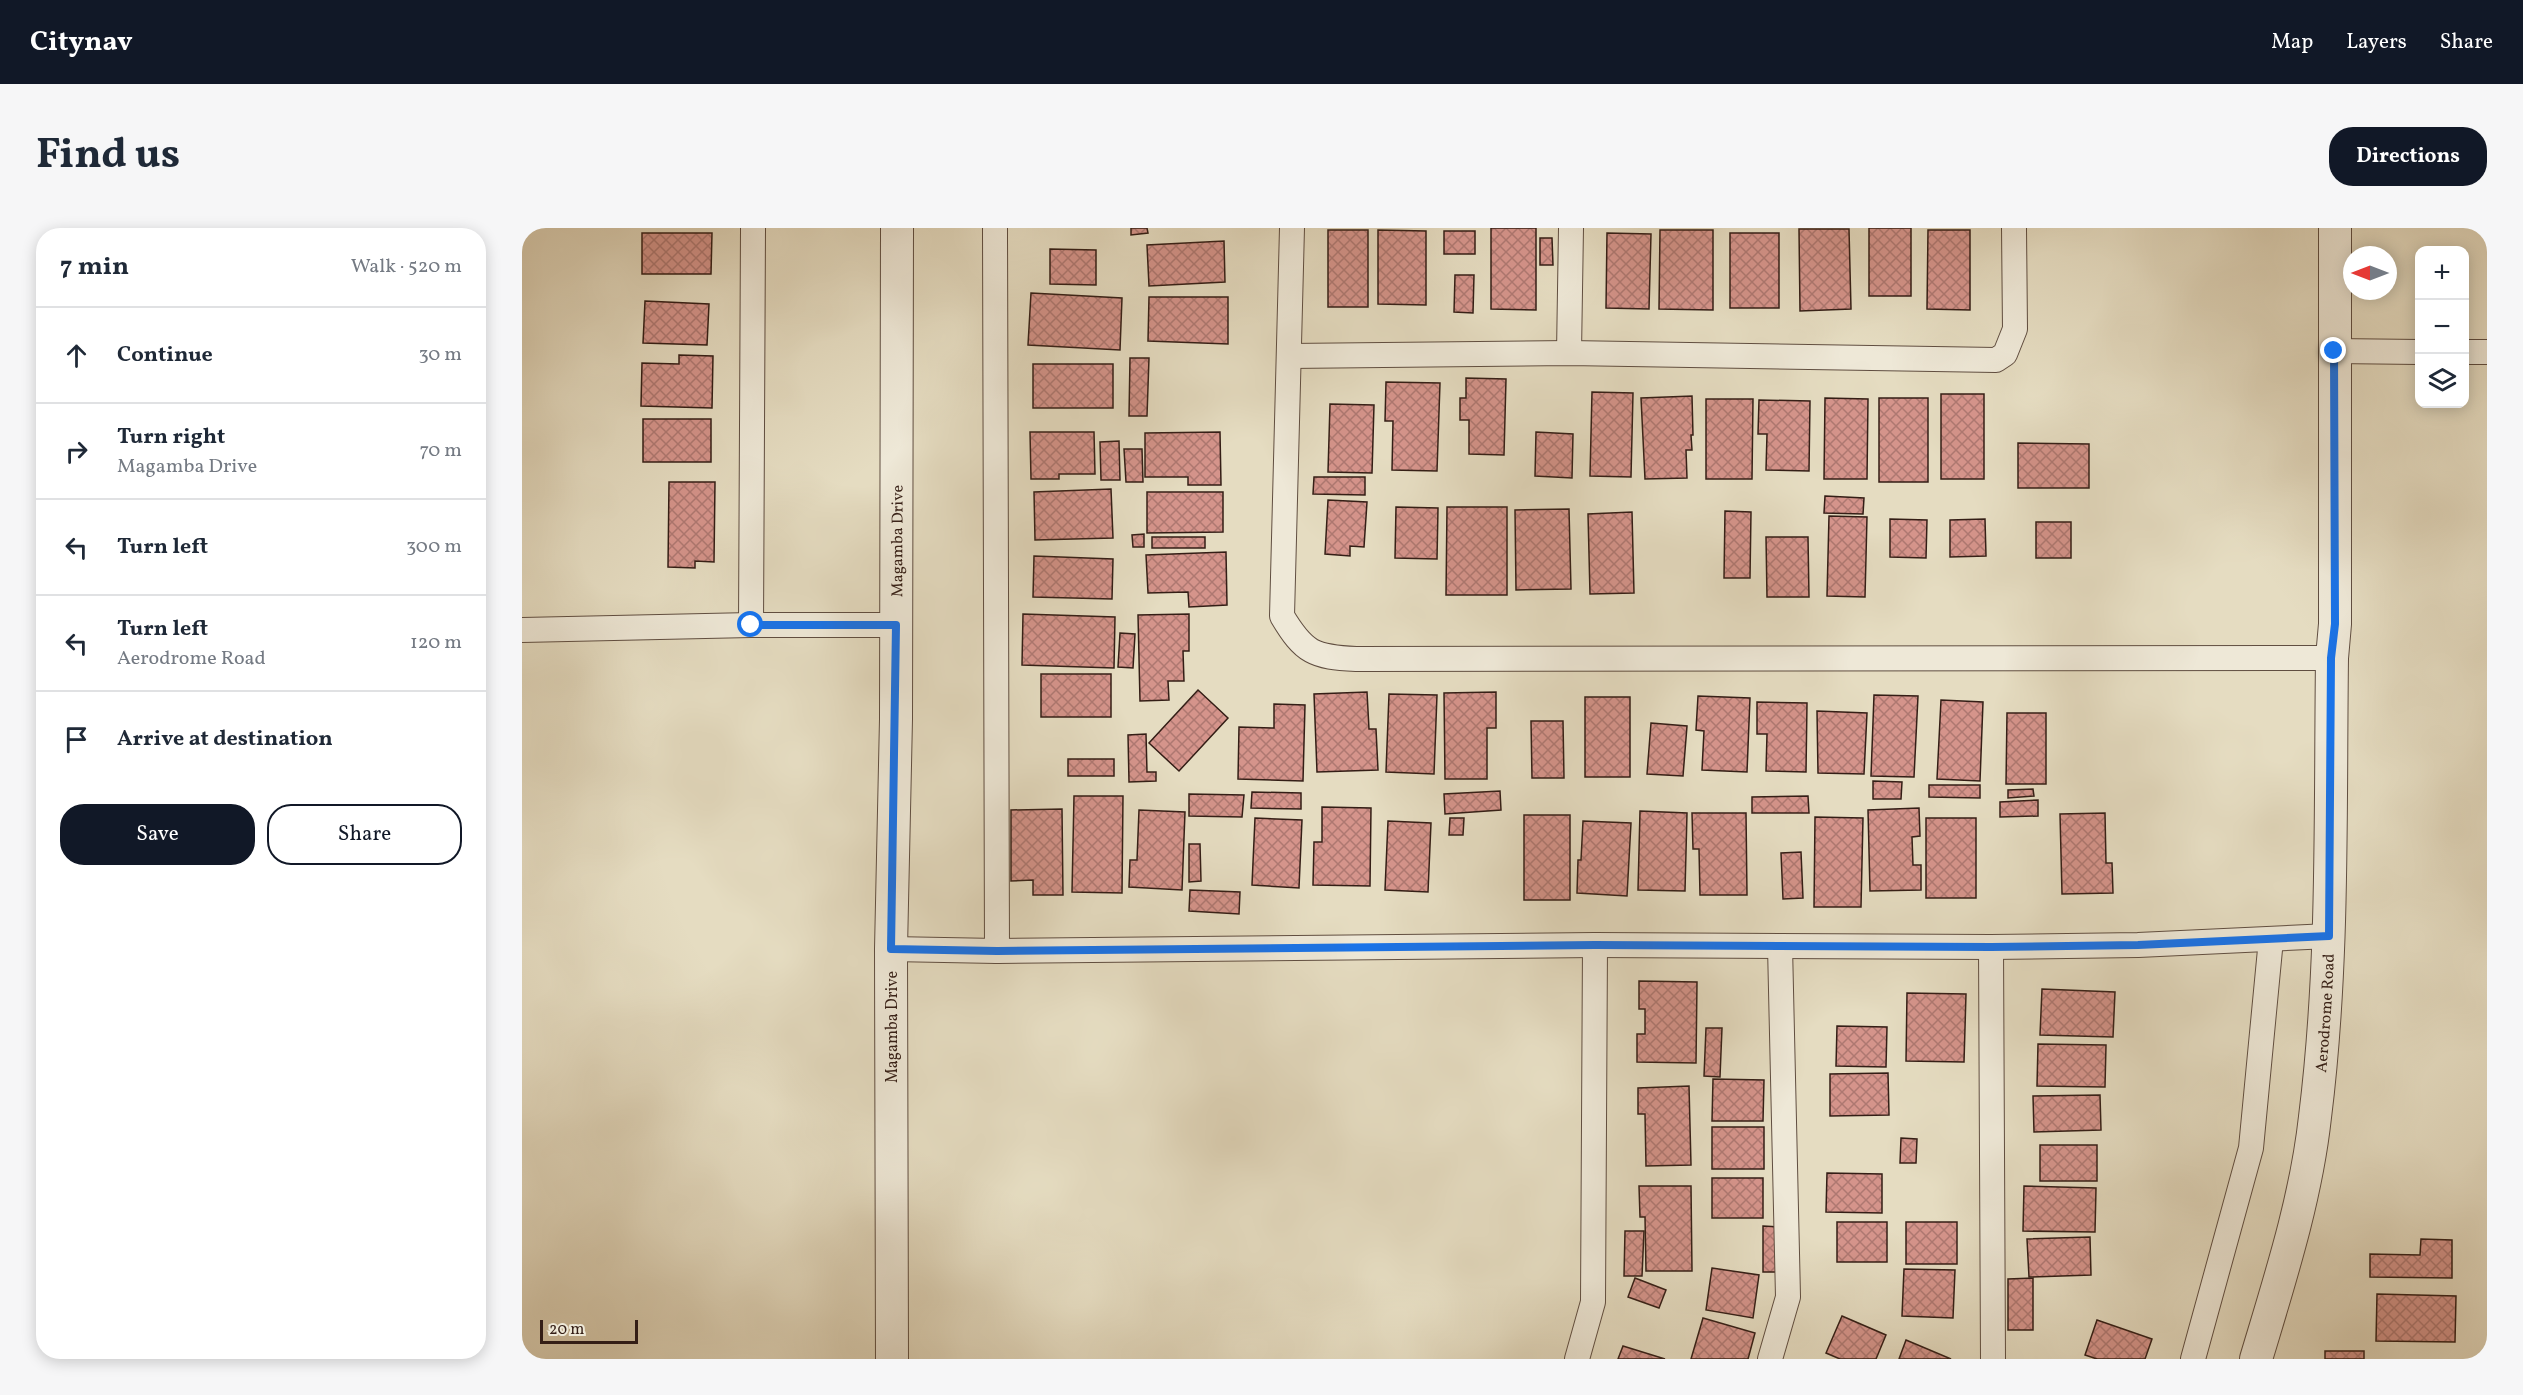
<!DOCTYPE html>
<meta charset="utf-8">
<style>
:root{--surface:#fff;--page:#f6f6f7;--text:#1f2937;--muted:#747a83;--line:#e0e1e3;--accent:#111827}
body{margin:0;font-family:Vollkorn,serif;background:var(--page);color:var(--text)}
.controls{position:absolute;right:18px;top:18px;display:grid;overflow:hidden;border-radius:12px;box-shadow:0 3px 15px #0003}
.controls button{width:54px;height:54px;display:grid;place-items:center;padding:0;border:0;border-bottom:2px solid var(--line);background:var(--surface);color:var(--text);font:30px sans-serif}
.compass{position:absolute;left:1821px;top:18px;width:54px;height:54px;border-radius:50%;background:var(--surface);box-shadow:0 3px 15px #0003;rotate:270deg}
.scale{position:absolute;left:18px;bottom:15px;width:98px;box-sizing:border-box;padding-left:6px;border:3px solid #341e16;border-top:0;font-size:16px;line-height:21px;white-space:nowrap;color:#341e16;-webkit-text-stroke:4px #eee8d7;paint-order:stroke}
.stop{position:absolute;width:18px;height:18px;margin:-14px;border:4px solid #1a73e8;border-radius:50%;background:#fff}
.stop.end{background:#1a73e8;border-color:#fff;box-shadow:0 2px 6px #0008}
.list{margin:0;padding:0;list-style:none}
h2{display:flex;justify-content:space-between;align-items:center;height:78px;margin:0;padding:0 24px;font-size:26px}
h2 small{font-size:20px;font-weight:400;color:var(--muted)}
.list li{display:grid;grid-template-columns:39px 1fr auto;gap:18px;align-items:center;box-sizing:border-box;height:96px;padding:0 24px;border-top:2px solid var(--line)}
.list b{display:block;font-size:22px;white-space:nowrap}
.list p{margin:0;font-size:20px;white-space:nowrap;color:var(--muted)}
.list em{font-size:20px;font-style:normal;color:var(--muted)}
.actions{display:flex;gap:12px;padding:18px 24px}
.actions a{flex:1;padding:14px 0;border:2px solid var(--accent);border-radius:24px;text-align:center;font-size:21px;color:var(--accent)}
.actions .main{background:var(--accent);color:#fff}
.icon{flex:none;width:33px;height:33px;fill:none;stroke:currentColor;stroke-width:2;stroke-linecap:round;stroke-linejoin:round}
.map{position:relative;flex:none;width:1965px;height:1131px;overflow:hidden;border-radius:24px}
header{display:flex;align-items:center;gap:36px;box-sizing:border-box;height:84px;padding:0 30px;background:var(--accent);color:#fff}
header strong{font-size:28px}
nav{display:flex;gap:33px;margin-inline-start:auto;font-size:21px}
.intro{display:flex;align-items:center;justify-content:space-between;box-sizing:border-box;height:144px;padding:0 36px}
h1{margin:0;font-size:42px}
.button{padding:15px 27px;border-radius:24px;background:var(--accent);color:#fff;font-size:21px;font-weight:700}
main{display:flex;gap:36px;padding:0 36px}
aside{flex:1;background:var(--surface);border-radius:24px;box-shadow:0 3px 15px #0003}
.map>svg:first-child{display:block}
.building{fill:url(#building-cross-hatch);stroke:#341e16;stroke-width:1.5}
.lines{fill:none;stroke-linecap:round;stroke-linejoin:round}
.minor-casing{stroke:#604e41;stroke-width:26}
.tertiary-casing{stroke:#604e41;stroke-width:34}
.minor{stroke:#eee8d7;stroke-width:24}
.tertiary{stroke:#eee8d7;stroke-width:32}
.route{stroke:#1a73e8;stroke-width:8}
.labels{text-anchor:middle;stroke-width:6;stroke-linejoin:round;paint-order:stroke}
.street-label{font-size:16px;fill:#341e16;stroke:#eee8d7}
</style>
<header>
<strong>Citynav</strong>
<nav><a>Map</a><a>Layers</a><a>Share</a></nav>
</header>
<div class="intro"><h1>Find us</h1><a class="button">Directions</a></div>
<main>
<aside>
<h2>7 min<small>Walk · 520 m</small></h2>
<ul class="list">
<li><svg class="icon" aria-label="ahead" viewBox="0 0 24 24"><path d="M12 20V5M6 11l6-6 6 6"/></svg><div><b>Continue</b></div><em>30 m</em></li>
<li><svg class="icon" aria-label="right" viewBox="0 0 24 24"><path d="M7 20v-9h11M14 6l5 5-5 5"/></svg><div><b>Turn right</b><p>Magamba Drive</p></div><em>70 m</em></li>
<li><svg class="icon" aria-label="left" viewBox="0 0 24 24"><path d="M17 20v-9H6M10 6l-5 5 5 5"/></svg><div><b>Turn left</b></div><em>300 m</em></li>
<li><svg class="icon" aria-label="left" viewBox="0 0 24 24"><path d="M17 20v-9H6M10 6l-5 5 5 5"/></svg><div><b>Turn left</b><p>Aerodrome Road</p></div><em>120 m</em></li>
<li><svg class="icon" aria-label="arrive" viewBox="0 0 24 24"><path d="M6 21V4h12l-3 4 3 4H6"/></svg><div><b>Arrive at destination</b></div></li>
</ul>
<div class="actions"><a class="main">Save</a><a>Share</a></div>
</aside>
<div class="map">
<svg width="1965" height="1131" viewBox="0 0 1965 1131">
<defs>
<pattern id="building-cross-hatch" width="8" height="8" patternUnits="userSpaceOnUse" patternTransform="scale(1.5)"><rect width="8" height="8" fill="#d5948b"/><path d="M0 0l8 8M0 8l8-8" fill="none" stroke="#ae7871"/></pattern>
</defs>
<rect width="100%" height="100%" fill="#e5dcc1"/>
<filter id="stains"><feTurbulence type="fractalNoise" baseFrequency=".00333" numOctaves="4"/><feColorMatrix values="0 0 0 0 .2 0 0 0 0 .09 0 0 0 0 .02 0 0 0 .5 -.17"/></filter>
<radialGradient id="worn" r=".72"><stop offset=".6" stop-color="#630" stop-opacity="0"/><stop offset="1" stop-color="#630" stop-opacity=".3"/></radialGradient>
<g class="building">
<path d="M609 0H625L626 5 609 7Z"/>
<path d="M969 0H1014V82L969 81Z"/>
<rect x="1347" y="0" width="42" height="68"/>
<path d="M1277 1H1327L1329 81 1278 83Z"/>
<rect x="806" y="2" width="40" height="77"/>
<path d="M856 2 904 3V77L856 76Z"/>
<path d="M1138 2H1191V82L1137 81Z"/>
<path d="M1406 2H1448V82L1405 81Z"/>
<rect x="922" y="3" width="31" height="23"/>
<path d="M120 5H190L189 46H120Z"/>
<path d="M1085 5 1129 6 1127 81 1084 80Z"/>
<rect x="1208" y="5" width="49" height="75"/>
<path d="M1018 10H1030L1031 37H1018Z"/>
<path d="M702 13 703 54 627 58 625 17Z"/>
<path d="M528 21 574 22V57L528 56Z"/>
<path d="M933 47H952L951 85 932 84Z"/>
<path d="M509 65 600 70 598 122 506 117Z"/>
<path d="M627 69H706V116L626 113Z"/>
<path d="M123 73 187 76 185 117 121 115Z"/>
<path d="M157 127 191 128 190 180 119 178 120 135 157 136Z"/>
<path d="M608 130H627L625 188H607Z"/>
<rect x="511" y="136" width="80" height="44"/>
<path d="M944 150 984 151 982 227 947 226V192H938V170H944Z"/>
<path d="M864 154 918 155 915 243 870 242 871 193H863Z"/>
<path d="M1070 164 1111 165 1109 249 1068 248Z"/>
<rect x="1419" y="166" width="43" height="85"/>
<path d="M1170 168 1171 207H1169L1170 222H1164L1165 250 1123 251 1119 170Z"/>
<path d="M1303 170 1346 171 1345 251H1302Z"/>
<rect x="1357" y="170" width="49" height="84"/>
<path d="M1184 171H1231L1230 251H1184Z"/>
<path d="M1237 172 1288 173 1287 243 1244 242 1245 206H1236Z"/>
<path d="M808 176 852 177 850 245 806 244Z"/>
<rect x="121" y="191" width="68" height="43"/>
<path d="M508 204H572L573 246H537V251H509Z"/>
<path d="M698 204 699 257H666V249H623V205Z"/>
<path d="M1014 204 1051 206 1050 250 1013 248Z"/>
<path d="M597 213 598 252H579L578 214Z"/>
<path d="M1496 215 1567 216V260H1496Z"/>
<path d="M602 221H620L621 254H604Z"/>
<path d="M792 249H843V267L791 266Z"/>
<path d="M147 254H193L192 334 173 333V340L146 339Z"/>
<path d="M589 261 591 310 513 312 512 264Z"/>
<path d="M625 264H701V304L625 305Z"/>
<path d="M1303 268 1342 270 1341 286 1302 285Z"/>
<path d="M806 272 845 274 842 319 828 318V328L803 326Z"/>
<path d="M874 279 916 280 915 331 873 330Z"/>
<path d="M925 279H985V367H924Z"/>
<path d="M1047 281 1049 361 994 362 993 282Z"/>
<path d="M1203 283 1229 284 1228 350H1202Z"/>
<path d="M1110 284 1112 365 1068 366 1066 286Z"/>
<path d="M1307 288 1345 289 1343 369 1305 368Z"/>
<path d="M1368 291 1405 292 1404 330 1368 329Z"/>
<path d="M1463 291 1464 328 1428 329V292Z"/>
<rect x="1514" y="294" width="35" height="36"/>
<path d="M622 306V319H611L610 307Z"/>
<rect x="630" y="309" width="53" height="11"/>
<path d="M1244 309H1286L1287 369H1245Z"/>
<path d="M704 324 705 377 667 379 666 364 626 365 624 327Z"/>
<path d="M512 328 591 331 590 371 511 369Z"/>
<path d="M501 386 593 389 592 440 500 437Z"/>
<path d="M667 386V423H661L662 453H646L647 472 618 473 616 387Z"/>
<path d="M598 405 613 406 611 440 596 439Z"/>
<rect x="519" y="446" width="70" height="43"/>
<path d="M676 462 706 490 657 543 627 515Z"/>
<path d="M845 464 847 501H854L856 542 795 544 792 466Z"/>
<path d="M974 464V500H965V551H923L922 465Z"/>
<path d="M867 466 915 467 912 546 864 544Z"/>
<path d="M1352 467 1396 468 1392 549 1349 548Z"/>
<path d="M1176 468 1228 470 1225 544 1180 542 1182 503 1174 502Z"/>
<rect x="1063" y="469" width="45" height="80"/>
<path d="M1419 472 1461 474 1458 553 1415 551Z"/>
<path d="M1235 474 1285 475 1284 544 1244 543 1245 506H1235Z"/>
<path d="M752 476 783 477 781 553 716 551 717 499 752 500Z"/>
<path d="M1295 483 1345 485 1342 546 1296 545Z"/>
<path d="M1485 485H1524V556H1484Z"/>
<path d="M1009 493H1041L1042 550H1010Z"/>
<path d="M1129 495 1165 498 1161 548 1125 546Z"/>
<path d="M624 506 625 544H634V553L607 554 606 507Z"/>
<rect x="546" y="531" width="46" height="17"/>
<path d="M1351 553 1380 554 1379 571H1351Z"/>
<path d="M1407 557H1458V570L1407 569Z"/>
<path d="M1511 561 1512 568 1486 570V562Z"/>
<path d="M978 563 979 582 923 586 922 566Z"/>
<path d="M730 564 779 565V581L729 580Z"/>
<path d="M667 566 722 567 720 589 667 588Z"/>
<path d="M552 568H601L600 665 550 664Z"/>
<path d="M1286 568 1287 585H1230V569Z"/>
<path d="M1516 572V588L1478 589V574Z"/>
<path d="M800 579 849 580 848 658 791 657 792 614H800Z"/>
<path d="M1397 580 1398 608 1390 609 1391 637H1399V662L1348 663 1346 582Z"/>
<path d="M540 581 541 667H511V652L489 653V582Z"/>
<path d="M617 582 663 584 660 662 607 659 608 632H615Z"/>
<path d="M1118 583 1165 585 1163 663 1116 662Z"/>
<path d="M1170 585H1224L1225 667H1178L1177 621H1171Z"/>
<path d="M1583 585 1584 635H1590L1591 665 1540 666 1538 586Z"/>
<rect x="1002" y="587" width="46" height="85"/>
<path d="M1293 589 1341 590 1339 679H1292Z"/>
<path d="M733 590 780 592 777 660 730 657Z"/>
<path d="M928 590H942L941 607H927Z"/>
<rect x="1404" y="590" width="50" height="80"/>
<path d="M866 593 909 595 906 664 863 662Z"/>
<path d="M1061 593 1109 595 1105 668 1055 665 1056 632H1059Z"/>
<path d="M667 616H678L679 653 667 654Z"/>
<path d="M1279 624 1281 670 1261 671 1259 625Z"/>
<path d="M668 662 718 664 717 686 667 683Z"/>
<path d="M1117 753 1175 754 1174 835 1115 834V806H1123V781H1117Z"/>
<path d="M1520 761 1593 764 1591 809 1518 807Z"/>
<path d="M1385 765 1444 766 1442 834 1384 833Z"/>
<path d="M1315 798 1365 799 1364 839 1314 838Z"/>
<path d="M1184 800H1200L1198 849 1182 848Z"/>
<path d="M1516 816 1584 817 1583 859 1515 858Z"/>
<path d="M1366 845 1367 887 1308 888V846Z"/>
<path d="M1191 851 1242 852 1241 893H1190Z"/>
<path d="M1167 858 1169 937 1124 938 1123 886H1116V860Z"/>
<path d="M1578 867 1579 902 1512 904 1511 868Z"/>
<rect x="1190" y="899" width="52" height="42"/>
<path d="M1379 910 1395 911 1394 935H1378Z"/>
<rect x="1518" y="917" width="57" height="36"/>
<path d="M1305 945 1360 946V985L1304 984Z"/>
<rect x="1190" y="950" width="51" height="40"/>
<path d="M1117 958H1169L1170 1043H1124L1123 989H1118Z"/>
<path d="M1502 958 1574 960 1573 1004 1501 1003Z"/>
<rect x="1315" y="994" width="50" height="40"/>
<rect x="1384" y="994" width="51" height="42"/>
<path d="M1241 998 1258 999V1044H1241Z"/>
<path d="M1103 1003H1122L1120 1048H1102Z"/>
<path d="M1568 1009 1569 1047 1507 1049 1505 1011Z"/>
<path d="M1899 1011 1930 1012V1050L1848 1049V1026L1898 1027Z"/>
<path d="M1190 1040 1237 1047 1231 1090 1184 1082Z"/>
<path d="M1382 1041 1433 1042 1431 1090 1380 1088Z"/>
<path d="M1113 1050 1144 1062 1137 1080 1106 1069Z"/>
<path d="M1511 1050V1102H1486V1051Z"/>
<path d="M1855 1066 1934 1068 1933 1114 1854 1113Z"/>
<path d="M1320 1088 1364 1107 1354 1131H1318L1304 1125Z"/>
<path d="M1181 1090 1233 1105 1226 1131H1169Z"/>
<path d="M1575 1092 1630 1111 1623 1131H1575L1563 1127Z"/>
<path d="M1384 1112 1429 1131H1377Z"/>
<path d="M1101 1118 1143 1131H1096Z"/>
<rect x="1803" y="1123" width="39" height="8"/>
</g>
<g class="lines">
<defs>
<g id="minor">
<path d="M473 0 475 723"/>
<path d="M770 0 760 388C782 425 792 429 834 431L1810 430"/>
<path d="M1812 123 1898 124"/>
<path d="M1942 124H1965"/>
<path d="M1047 125 1049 0"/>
<path d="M767 128 1047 125 1474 132 1483 126 1493 101 1492 0"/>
<path d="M229 397 231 0"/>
<path d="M0 402 229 397H374"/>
<path d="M1469 719 1471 1131"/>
<path d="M369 721 475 723 1073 717 1469 719 1616 717 1807 708"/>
<path d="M1055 1131 1071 1074 1073 717"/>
<path d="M1248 1131 1266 1069 1258 718"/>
<path d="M1671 1131 1729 920 1749 711"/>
</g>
<g id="tertiary">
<path id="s1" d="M370 1131 369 721 374 491 375 0"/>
<path id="s2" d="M1734 1131C1758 1051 1784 971 1793 889 1812 738 1808 582 1810 430L1813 396V0"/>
</g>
</defs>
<use href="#minor" class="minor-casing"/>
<use href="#tertiary" class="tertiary-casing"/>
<use href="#minor" class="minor"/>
<use href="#tertiary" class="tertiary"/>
</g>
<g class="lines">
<path class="route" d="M229 397H374L369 721 475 723 1073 717 1469 719 1616 717 1807 708 1809 430 1813 396 1812 123"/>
</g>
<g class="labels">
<g class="street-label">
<text dy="6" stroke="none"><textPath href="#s1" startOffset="818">Magamba Drive</textPath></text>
<text dy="6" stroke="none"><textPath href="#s2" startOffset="354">Aerodrome Road</textPath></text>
<text transform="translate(369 799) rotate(-90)" y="6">Magamba Drive</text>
</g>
</g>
<rect width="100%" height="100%" filter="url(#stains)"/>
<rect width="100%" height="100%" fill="url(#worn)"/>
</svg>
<div class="controls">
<button>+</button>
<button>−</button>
<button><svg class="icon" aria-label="layers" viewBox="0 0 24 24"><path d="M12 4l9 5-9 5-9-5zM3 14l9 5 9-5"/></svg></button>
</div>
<svg class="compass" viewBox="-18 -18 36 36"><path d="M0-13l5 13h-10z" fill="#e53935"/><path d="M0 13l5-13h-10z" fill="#747a83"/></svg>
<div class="scale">20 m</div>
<div class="stop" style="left:229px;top:397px"></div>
<div class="stop end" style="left:1812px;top:123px"></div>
</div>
</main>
